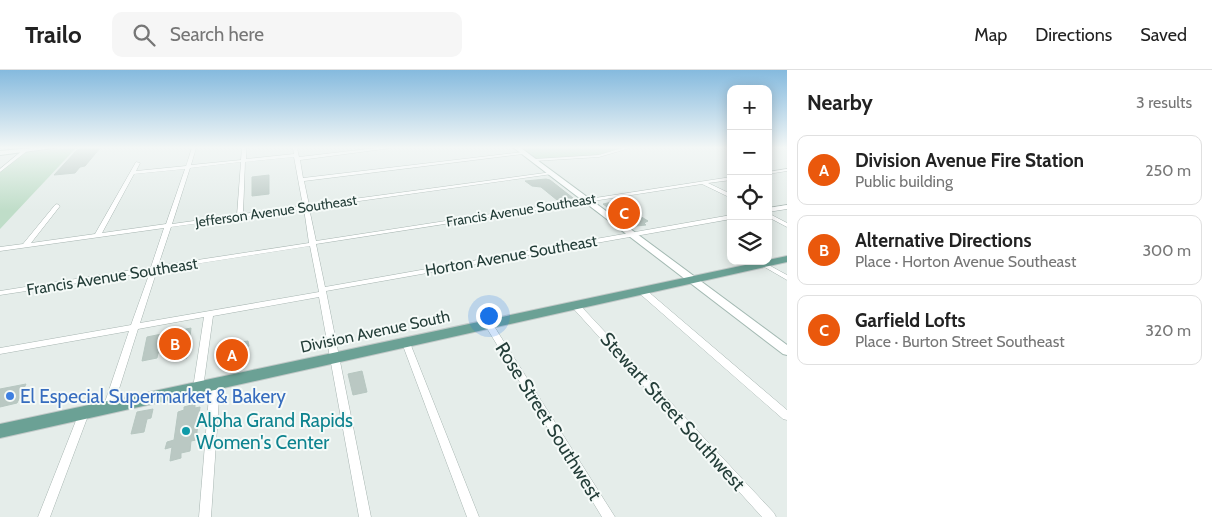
<!DOCTYPE html>
<meta charset="utf-8">
<style>
:root{--surface:#fff;--page:#f6f6f6;--text:#222;--muted:#767676;--line:#e0e0e0;--accent:#ea580c}
body{margin:0;font-family:Cabin,sans-serif;background:var(--page);color:var(--text)}
.controls{position:absolute;right:15px;top:15px;display:grid;overflow:hidden;border-radius:10px;box-shadow:0 2px 12px #0003}
.controls button{width:45px;height:45px;display:grid;place-items:center;padding:0;border:0;border-bottom:1px solid var(--line);background:var(--surface);color:var(--text);font:25px sans-serif}
.you{position:absolute;left:488px;top:245px;width:18px;height:18px;margin:-12px;border:4px solid #fff;border-radius:50%;background:#1a73e8;box-shadow:0 0 0 8px #1a73e833}
.badge{display:grid;place-items:center;width:32px;height:32px;border-radius:50%;background:var(--accent);color:#fff;font-size:16px;font-weight:700}
.pin{position:absolute;translate:-50% -50%;border:2px solid #fff;box-shadow:0 1px 5px #0006}
.list{margin:0;padding:0;list-style:none}
h2{display:flex;justify-content:space-between;align-items:center;height:65px;margin:0;padding:0 20px;font-size:21px}
h2 small{font-size:16px;font-weight:400;color:var(--muted)}
.list li{display:grid;grid-template-columns:32px 1fr auto;gap:15px;align-items:center;box-sizing:border-box;height:70px;margin:0 10px 10px;padding:0 10px;border:1px solid var(--line);border-radius:10px}
.list b{display:block;font-size:19px;white-space:nowrap}
.list p{margin:0;font-size:16px;white-space:nowrap;color:var(--muted)}
.list em{font-size:16px;font-style:normal;color:var(--muted)}
.icon{flex:none;width:28px;height:28px;fill:none;stroke:currentColor;stroke-width:2;stroke-linecap:round;stroke-linejoin:round}
.map{position:relative;flex:none;width:787px;height:447px;overflow:hidden}
header{display:flex;align-items:center;gap:30px;box-sizing:border-box;height:70px;padding:0 25px;background:var(--surface);border-bottom:1px solid var(--line)}
header strong{font-size:24px}
nav{display:flex;gap:28px;margin-inline-start:auto;font-size:18px}
.search{width:350px;height:45px;background:var(--page);display:flex;align-items:center;gap:12px;box-sizing:border-box;padding:0 18px;border-radius:10px;color:var(--muted);font-size:19px}
main{display:flex}
aside{flex:1;background:var(--surface)}
.map>svg:first-child{display:block}
.green{fill:#bfddc8}
.building{fill:#bac8c3;stroke:#b7c7c1}
.lines{fill:none;stroke-linecap:round;stroke-linejoin:round}
.street-casing{stroke:#a7b5b1;stroke-width:1}
.secondary-casing{stroke:#a3b9b2;stroke-width:2}
.primary-casing{stroke:#c2c9c8;stroke-width:2}
.street{fill:#fff;fill-rule:evenodd}
.secondary{fill:#fff;fill-rule:evenodd}
.primary{fill:#6ba195;fill-rule:evenodd}
.shop-dot{fill:#3f7fe0;stroke:#f5faf8;stroke-width:2}
.culture-dot{fill:#0f9aa8;stroke:#f5faf8;stroke-width:2}
.labels{text-anchor:middle;stroke-width:4;stroke-linejoin:round;paint-order:stroke}
.far-street-label{font-size:14px;fill:#243e39;stroke:#f5faf8}
.street-label{font-size:16px;fill:#243e39;stroke:#f5faf8}
.near-shop-label{font-size:19px;fill:#366cbe;stroke:#f5faf8;text-anchor:start}
.near-street-label{font-size:19px;fill:#243e39;stroke:#f5faf8}
.near-culture-label{font-size:19px;fill:#0d838f;stroke:#f5faf8;text-anchor:start}
</style>
<header>
<strong>Trailo</strong>
<div class="search"><svg class="icon" aria-label="search" viewBox="0 0 24 24"><circle cx="10" cy="10" r="6"/><path d="M15 15l6 6"/></svg>Search here</div>
<nav><a>Map</a><a>Directions</a><a>Saved</a></nav>
</header>
<main>
<div class="map">
<svg width="787" height="447" viewBox="0 0 787 447">
<rect width="100%" height="100%" fill="#e5edea"/>
<g class="green">
<path d="M76 78 0 159V102L24 82Z"/>
<path d="M519 78H622L597 85 536 90Z"/>
</g>
<g class="building">
<path d="M84 78H100L85 96 80 97 75 103 54 105 77 80Z"/>
<path d="M269 105V124L252 126V107Z"/>
<path d="M546 109 550 110 573 128 557 130 541 117 532 116 525 111Z"/>
<path d="M612 132 619 133 648 151 644 153 646 155 636 156 631 154 603 134Z"/>
<path d="M191 258 190 267 186 268 184 278 188 277 187 288 184 289 175 291 177 280 158 283 157 288 142 291 147 267Z"/>
<path d="M248 271 249 276 241 278 242 289 221 294V281L235 278V273Z"/>
<path d="M362 301 367 322 353 325 348 304Z"/>
<path d="M26 314 17 333 0 337V319Z"/>
<path d="M195 334V338L200 337 196 370 191 371 190 381 181 383V388L170 391 172 377 165 379 167 372 174 370 178 342 184 340V337Z"/>
<path d="M153 339 151 348 147 349 144 362 131 364 137 342Z"/>
</g>
<g class="lines">
<defs>
<g id="street">
<path d="M192 78H196L191 95 241 90 242 78H246V89L294 84 293 78H297L299 87 376 78H391L300 90 303 108 523 82 525 83 523 84 304 111 309 135 552 102 554 103 552 104 309 138 316 171 731 107V110L708 113 731 124V128L702 114 316 174 325 217 731 145V149L326 221 371 447H359L319 227 213 246 203 318 201 321 198 322 195 321 193 318 204 247 138 259 113 338 112 341 108 342 104 341 103 338 129 261 0 284V278L131 255 150 202 0 225V221L151 197 164 158 0 181V177L23 174 55 135 57 134 60 136 31 173 95 164 136 92 140 93 136 101 186 96ZM294 87 303 136 243 144 245 92ZM241 92 237 145 172 154 190 98ZM185 99 166 154 102 163 134 104ZM304 139 309 173 158 196 171 157ZM310 176 319 222 140 253 157 200Z"/>
<path d="M622 78H630L599 87 534 91 532 90 534 89 599 85Z"/>
<path d="M23 80 27 81 0 102V99Z"/>
<path d="M787 99V101L768 104V102Z"/>
<path d="M787 135V139L768 142V138Z"/>
<path d="M768 143 787 153V157L768 147Z"/>
<path d="M763 192 787 205V210L761 195 760 194 761 193Z"/>
<path d="M639 219H645L787 340V350L783 349 639 223 638 221Z"/>
<path d="M572 233H578L774 443 776 447H762L572 237 571 235Z"/>
<path d="M489 252 492 253 615 447H602L485 255 486 253Z"/>
<path d="M406 270 409 271 410 273 479 447H467L402 273 403 271Z"/>
<path d="M215 310 218 311 220 314 211 447H199L210 314 212 311Z"/>
<path d="M84 339 88 340 89 343 50 447H38L79 343 80 340Z"/>
</g>
<g id="secondary">
<path d="M31 78H54L0 85V81Z"/>
<path d="M514 78H521L787 275V285L783 284Z"/>
</g>
<path id="primary" d="M787 186V192L0 368V354Z"/>
</defs>
<use href="#street" class="street-casing"/>
<use href="#secondary" class="secondary-casing"/>
<use href="#primary" class="primary-casing"/>
<use href="#street" class="street"/>
<use href="#secondary" class="secondary"/>
<use href="#primary" class="primary"/>
</g>
<linearGradient id="sky" x2="0" y2="1"><stop stop-color="#85bade"/><stop offset="0.55" stop-color="#f3f7f6"/><stop offset="1" stop-color="#f3f7f6" stop-opacity="0"/></linearGradient>
<rect width="787" height="141" fill="url(#sky)"/>
<circle class="shop-dot" cx="10" cy="326" r="5"/>
<circle class="culture-dot" cx="186" cy="361" r="5"/>
<g class="labels">
<g class="far-street-label">
<text transform="translate(521 140) rotate(-9)" y="5">Francis Avenue Southeast</text>
<text transform="translate(276 141) rotate(-8)" y="5">Jefferson Avenue Southeast</text>
</g>
<g class="street-label">
<text transform="translate(511 185) rotate(-10)" y="6">Horton Avenue Southeast</text>
<text transform="translate(112 206) rotate(-9)" y="6">Francis Avenue Southeast</text>
<text transform="translate(375 261) rotate(-12)" y="6">Division Avenue South</text>
</g>
<g class="near-shop-label">
<text x="20" y="333">El Especial Supermarket &amp; Bakery</text>
</g>
<g class="near-street-label">
<text transform="translate(673 341) rotate(48)" y="7">Stewart Street Southwest</text>
<text transform="translate(549 351) rotate(58)" y="7">Rose Street Southwest</text>
</g>
<g class="near-culture-label">
<text x="196" y="357">Alpha Grand Rapids<tspan x="196" dy="22">Women's Center</tspan></text>
</g>
</g>
</svg>
<div class="controls">
<button>+</button>
<button>−</button>
<button><svg class="icon" aria-label="locate" viewBox="0 0 24 24"><circle cx="12" cy="12" r="6"/><path d="M12 2v4M12 18v4M2 12h4M18 12h4"/></svg></button>
<button><svg class="icon" aria-label="layers" viewBox="0 0 24 24"><path d="M12 4l9 5-9 5-9-5zM3 14l9 5 9-5"/></svg></button>
</div>
<div class="you"></div>
<div class="pin badge" style="left:232px;top:285px">A</div>
<div class="pin badge" style="left:175px;top:274px">B</div>
<div class="pin badge" style="left:624px;top:143px">C</div>
</div>
<aside>
<h2>Nearby<small>3 results</small></h2>
<ul class="list">
<li><span class="badge">A</span><div><b>Division Avenue Fire Station</b><p>Public building</p></div><em>250 m</em></li>
<li><span class="badge">B</span><div><b>Alternative Directions</b><p>Place · Horton Avenue Southeast</p></div><em>300 m</em></li>
<li><span class="badge">C</span><div><b>Garfield Lofts</b><p>Place · Burton Street Southeast</p></div><em>320 m</em></li>
</ul>
</aside>
</main>
